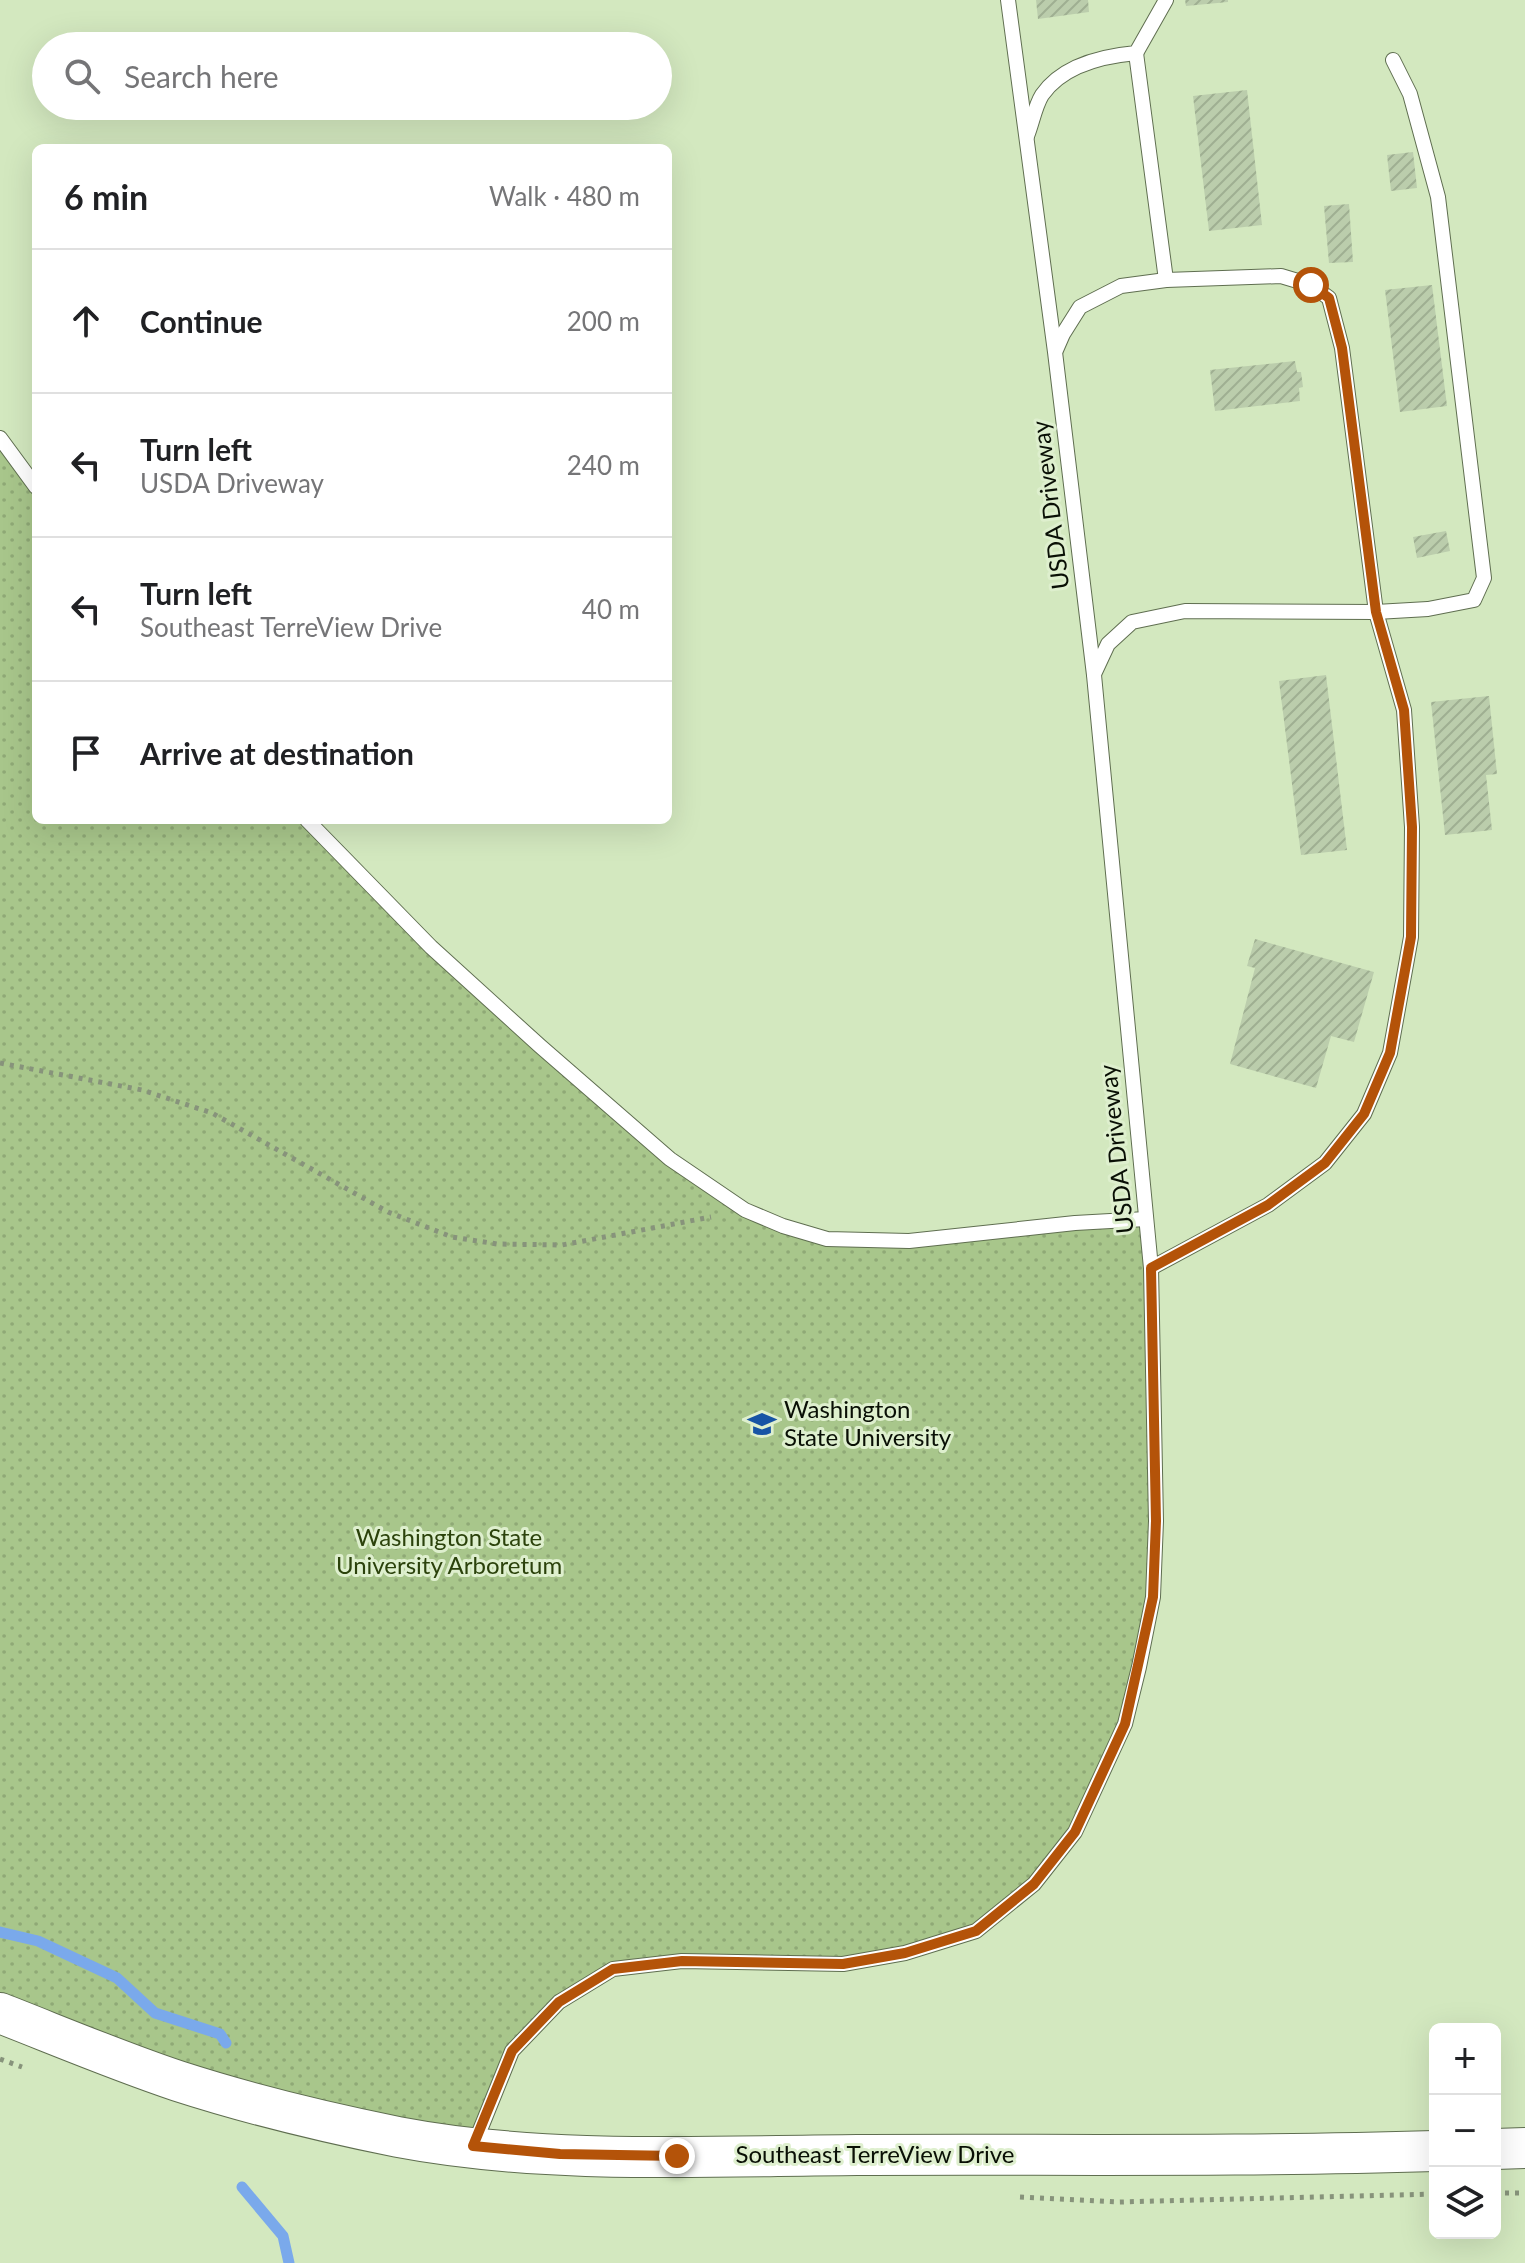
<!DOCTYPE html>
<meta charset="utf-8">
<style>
:root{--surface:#fff;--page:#f2f2f2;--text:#202124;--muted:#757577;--line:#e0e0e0}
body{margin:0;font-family:Lato,sans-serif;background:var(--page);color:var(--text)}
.controls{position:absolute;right:24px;bottom:24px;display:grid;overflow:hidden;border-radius:12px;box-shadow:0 8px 32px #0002}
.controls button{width:72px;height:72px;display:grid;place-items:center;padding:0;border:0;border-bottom:2px solid var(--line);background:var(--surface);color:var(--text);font:40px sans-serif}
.stop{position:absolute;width:24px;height:24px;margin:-18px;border:6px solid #b45309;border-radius:50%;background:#fff}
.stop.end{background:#b45309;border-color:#fff;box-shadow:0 2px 8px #0008}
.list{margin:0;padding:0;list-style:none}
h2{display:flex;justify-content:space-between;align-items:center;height:104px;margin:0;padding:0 32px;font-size:34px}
h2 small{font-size:26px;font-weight:400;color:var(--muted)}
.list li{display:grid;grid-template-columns:52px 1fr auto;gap:24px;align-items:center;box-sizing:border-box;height:144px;padding:0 32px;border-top:2px solid var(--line)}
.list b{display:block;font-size:30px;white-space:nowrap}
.list p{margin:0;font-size:26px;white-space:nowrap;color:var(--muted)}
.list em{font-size:26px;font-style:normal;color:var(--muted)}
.icon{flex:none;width:44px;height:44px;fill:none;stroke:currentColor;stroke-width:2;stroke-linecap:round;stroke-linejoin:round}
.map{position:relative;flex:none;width:1525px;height:2263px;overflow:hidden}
.search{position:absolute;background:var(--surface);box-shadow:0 8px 32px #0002;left:32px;top:32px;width:640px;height:88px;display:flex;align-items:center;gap:20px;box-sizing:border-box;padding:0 28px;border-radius:44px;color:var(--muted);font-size:30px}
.panel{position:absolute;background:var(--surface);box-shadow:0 8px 32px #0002;left:32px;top:144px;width:640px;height:680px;border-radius:12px}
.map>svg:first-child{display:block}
.built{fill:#d3e8bf;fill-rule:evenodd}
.park{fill:url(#park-dots)}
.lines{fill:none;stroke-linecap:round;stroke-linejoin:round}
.stream{stroke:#7aa9eb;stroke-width:11}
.building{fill:url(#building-hatch)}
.service-casing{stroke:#5f6e50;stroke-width:16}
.secondary-casing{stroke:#5f6e50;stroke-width:42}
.path{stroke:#87937b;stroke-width:5;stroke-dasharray:4 6;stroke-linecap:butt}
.service{stroke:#fff;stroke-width:14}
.secondary{stroke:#fff;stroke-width:40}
.route{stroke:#b45309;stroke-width:10}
.labels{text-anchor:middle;stroke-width:6;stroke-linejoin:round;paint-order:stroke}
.street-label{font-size:24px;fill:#090f05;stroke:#deefce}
.poi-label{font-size:24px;fill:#090f05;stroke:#deefce;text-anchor:start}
.park-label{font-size:24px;fill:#2b420b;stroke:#deefce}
</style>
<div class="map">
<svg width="1525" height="2263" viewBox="0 0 1525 2263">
<defs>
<pattern id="park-dots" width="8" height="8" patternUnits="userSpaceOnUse" patternTransform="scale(2)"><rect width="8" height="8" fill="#a8c68b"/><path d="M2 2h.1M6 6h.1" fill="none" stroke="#8fa976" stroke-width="1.8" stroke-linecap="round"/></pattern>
<pattern id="building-hatch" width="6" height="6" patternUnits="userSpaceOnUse" patternTransform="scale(2)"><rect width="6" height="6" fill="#bbcdac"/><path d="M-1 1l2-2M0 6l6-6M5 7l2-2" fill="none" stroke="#9faf92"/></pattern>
</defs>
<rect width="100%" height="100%" fill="#deefce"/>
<path class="built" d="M0 0H1525V2263H0ZM46 46H658V106H46ZM36 148H668V820H36ZM1435 2029H1495V2233H1435Z"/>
<path class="park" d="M0 438 36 487V820H307L540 1046 745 1210 827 1239 1146 1219 1156 1521 1139 1667 1098 1784 1034 1884 976 1931 843 1964 613 1969 559 2002 512 2051 473 2146 0 2013Z"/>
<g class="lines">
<g class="stream">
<path d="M0 1932 38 1941 117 1978 155 2013 220 2034 226 2043"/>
<path d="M242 2187 283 2236 289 2263"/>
</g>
</g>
<g class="building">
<path d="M1036 0H1088L1089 12 1038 19Z"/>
<path d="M1185 0H1228V2L1186 6Z"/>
<path d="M1247 90 1262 225 1209 231 1193 96Z"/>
<path d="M1413 152 1417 188 1391 191 1387 155Z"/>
<path d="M1349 204 1353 262 1329 263 1324 206Z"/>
<path d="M1432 285 1447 406 1400 412 1385 290Z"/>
<path d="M1295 361 1297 372H1301L1303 387 1299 388 1300 401 1215 411 1210 370Z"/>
<path d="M1446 531 1450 551 1417 558 1413 537Z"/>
<path d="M1326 675 1347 850 1301 855 1279 681Z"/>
<path d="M1489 696 1497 774 1486 775 1492 830 1445 835 1431 702Z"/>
<path d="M1255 939 1374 972 1354 1042 1331 1036 1316 1088 1230 1064 1255 968 1247 966Z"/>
</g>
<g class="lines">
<defs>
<g id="service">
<path d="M1136 53 1166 280"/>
<path d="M1027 136C1032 124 1035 106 1042 95 1062 66 1103 56 1136 53L1166 0"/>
<path d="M1056 350 1063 334 1080 307 1121 286 1166 280 1281 276 1311 285 1329 298 1342 348 1376 612 1404 710 1412 827 1411 937 1390 1053 1364 1114 1325 1163 1268 1205 1151 1268"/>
<path d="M0 438 36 487"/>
<path d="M1094 674 1108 644 1132 622 1185 611 1376 612 1428 609 1474 600 1484 578 1438 197 1410 94 1393 60"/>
<path d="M307 820 431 947 540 1046 670 1159 745 1210 783 1226 827 1239 909 1241 1075 1223 1146 1219"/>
<path d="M474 2145 512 2051 559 2002 613 1969 682 1961 843 1964 905 1953 976 1931 1034 1884 1075 1832 1125 1724 1139 1667 1153 1597 1156 1521 1151 1268 1094 675 1055 352 1008 0"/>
</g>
<g id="secondary">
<path d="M0 2013C59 2036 118 2061 178 2081 249 2104 324 2122 398 2137 545 2165 708 2156 857 2155 1050 2154 1242 2157 1435 2151"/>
<path d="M1495 2149 1525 2148"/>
</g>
</defs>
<use href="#service" class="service-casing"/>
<use href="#secondary" class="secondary-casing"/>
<g class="path">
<path d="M0 1063 142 1090 212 1113 388 1212 452 1237 497 1244 562 1245 711 1217"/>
<path d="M0 2059 22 2067"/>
<path d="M1495 2193H1525"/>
<path d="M1020 2197 1119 2202 1435 2194"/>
</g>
<use href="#service" class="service"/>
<use href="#secondary" class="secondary"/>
</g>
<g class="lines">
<path class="route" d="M677 2156 560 2154 473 2146 512 2051 559 2002 613 1969 682 1961 843 1964 905 1953 976 1931 1034 1884 1075 1832 1125 1724 1153 1597 1156 1521 1151 1268 1268 1205 1325 1163 1364 1114 1390 1053 1411 937 1412 827 1404 710 1376 612 1342 348 1329 298 1311 285"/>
</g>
<defs>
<symbol id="university-bare" viewBox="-9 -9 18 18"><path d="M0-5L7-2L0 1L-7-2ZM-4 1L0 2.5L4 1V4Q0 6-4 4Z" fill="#1754a5" stroke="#deefce" stroke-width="2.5" paint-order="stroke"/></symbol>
</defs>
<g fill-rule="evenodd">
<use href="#university-bare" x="742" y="1404" width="40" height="40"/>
</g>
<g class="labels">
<g class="street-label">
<text transform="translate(1051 505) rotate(-97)" y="8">USDA Driveway</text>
<text transform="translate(1117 1149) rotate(-96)" y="8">USDA Driveway</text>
<text x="875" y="2163">Southeast TerreView Drive</text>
</g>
<g class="poi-label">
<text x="784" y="1418">Washington<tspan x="784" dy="28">State University</tspan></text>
</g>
<g class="park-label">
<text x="449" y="1546">Washington State<tspan x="449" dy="28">University Arboretum</tspan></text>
</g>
</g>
</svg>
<div class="controls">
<button>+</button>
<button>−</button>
<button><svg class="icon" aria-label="layers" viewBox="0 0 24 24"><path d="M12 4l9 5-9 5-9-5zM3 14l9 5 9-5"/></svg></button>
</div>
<div class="stop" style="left:1311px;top:285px"></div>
<div class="stop end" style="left:677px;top:2156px"></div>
<div class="search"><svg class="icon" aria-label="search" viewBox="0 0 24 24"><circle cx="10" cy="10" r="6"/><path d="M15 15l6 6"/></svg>Search here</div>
<section class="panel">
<h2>6 min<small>Walk · 480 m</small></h2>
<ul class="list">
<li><svg class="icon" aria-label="ahead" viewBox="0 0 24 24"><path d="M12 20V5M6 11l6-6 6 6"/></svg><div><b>Continue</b></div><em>200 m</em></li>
<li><svg class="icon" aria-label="left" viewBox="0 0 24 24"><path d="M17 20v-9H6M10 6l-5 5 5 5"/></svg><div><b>Turn left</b><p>USDA Driveway</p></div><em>240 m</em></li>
<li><svg class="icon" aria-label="left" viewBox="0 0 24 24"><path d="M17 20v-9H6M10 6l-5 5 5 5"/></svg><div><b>Turn left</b><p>Southeast TerreView Drive</p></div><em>40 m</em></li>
<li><svg class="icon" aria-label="arrive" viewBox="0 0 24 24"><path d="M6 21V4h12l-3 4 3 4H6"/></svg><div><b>Arrive at destination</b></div></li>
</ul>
</section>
</div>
